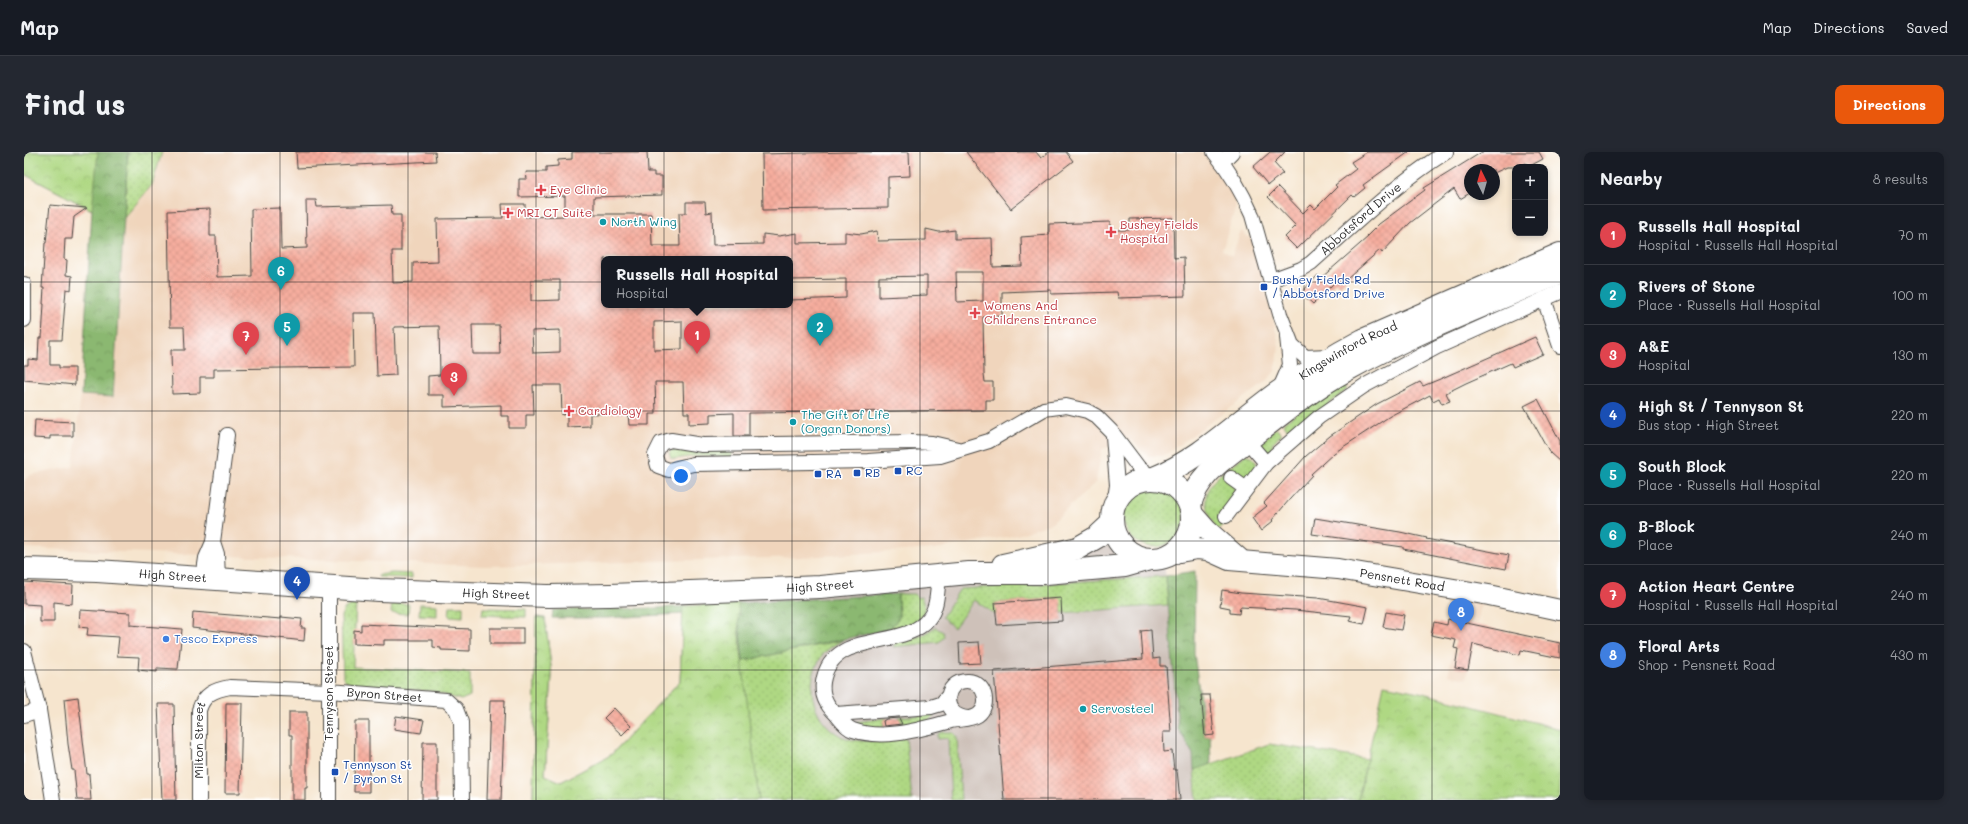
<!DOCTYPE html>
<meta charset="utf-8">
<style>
:root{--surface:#171b24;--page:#242831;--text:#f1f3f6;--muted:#9ea1a6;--line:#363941;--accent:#ea580c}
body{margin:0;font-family:Mali,sans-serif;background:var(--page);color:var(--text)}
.controls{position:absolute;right:12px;top:12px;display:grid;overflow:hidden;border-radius:8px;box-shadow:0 2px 6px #0003}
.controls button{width:36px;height:36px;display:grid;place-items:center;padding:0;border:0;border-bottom:1px solid var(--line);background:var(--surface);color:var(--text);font:20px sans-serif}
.compass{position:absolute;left:1440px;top:12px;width:36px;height:36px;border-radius:50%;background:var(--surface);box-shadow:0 2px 6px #0003;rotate:355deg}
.you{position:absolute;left:657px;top:324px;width:14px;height:14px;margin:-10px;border:3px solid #fff;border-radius:50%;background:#1a73e8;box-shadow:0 0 0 6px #1a73e833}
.badge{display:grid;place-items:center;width:26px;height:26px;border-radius:50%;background:var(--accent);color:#fff;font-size:13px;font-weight:700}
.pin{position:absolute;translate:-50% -33px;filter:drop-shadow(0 1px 2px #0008)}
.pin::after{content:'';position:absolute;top:21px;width:14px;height:12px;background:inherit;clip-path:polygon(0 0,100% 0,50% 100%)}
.popup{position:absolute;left:577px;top:104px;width:192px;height:52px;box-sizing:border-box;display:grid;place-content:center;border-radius:8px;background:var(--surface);filter:drop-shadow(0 1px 3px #0005);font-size:13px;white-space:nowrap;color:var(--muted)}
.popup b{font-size:15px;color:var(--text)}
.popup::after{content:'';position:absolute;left:50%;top:100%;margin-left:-8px;border:8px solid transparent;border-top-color:var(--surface)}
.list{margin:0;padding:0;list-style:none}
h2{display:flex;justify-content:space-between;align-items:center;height:52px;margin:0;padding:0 16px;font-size:17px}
h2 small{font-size:13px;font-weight:400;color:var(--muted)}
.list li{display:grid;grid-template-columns:26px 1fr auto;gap:12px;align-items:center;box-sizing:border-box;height:60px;padding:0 16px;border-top:1px solid var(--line)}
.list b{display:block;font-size:15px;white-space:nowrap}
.list p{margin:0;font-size:13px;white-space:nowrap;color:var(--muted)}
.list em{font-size:13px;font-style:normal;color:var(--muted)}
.map{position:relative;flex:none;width:1536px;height:648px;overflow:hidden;border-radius:8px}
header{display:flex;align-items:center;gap:24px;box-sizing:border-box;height:56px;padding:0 20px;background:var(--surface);border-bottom:1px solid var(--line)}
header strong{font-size:19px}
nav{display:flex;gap:22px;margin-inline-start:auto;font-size:14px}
.intro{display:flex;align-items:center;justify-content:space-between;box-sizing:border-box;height:96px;padding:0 24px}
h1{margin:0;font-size:28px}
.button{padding:10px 18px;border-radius:8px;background:var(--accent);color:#fff;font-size:14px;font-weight:700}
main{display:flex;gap:24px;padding:0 24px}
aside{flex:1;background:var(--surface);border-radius:8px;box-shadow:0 2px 6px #0003}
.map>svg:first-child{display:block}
.built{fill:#f0d5bc;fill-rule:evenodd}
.industrial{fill:#cec1b9}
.grass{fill:url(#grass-dots);stroke:#6d8257}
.forest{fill:url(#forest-crowns);stroke:#5b724e}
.park{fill:url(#park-crowns);stroke:#6d8257}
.building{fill:url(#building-cross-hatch);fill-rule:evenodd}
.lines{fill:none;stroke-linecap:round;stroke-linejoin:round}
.street-casing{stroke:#494743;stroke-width:16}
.secondary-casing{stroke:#494743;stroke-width:22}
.primary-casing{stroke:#494743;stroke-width:24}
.street{stroke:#fff;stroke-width:14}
.secondary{stroke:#fff;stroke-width:20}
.primary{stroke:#fff;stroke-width:22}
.grid{fill:none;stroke:#2b2b2b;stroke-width:1;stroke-opacity:0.55}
.health-dot{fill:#e0444e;stroke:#fff;stroke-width:1.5}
.culture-dot{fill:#0f9aa8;stroke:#fff;stroke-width:1.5}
.transit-dot{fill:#1a4fb4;stroke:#fff;stroke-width:1.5}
.shop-dot{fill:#3f7fe0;stroke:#fff;stroke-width:1.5}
.labels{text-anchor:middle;stroke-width:3;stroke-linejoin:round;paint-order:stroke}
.health-label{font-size:12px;fill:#be3a42;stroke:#fff;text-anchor:start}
.street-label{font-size:12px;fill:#2b2b2b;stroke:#fff}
.culture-label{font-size:12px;fill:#0d838f;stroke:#fff;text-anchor:start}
.transit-label{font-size:12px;fill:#164399;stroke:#fff;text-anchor:start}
.shop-label{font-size:12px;fill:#366cbe;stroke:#fff;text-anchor:start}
</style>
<header>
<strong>Map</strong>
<nav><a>Map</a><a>Directions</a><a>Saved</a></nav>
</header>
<div class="intro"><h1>Find us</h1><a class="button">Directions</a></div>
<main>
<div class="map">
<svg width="1536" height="648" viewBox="0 0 1536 648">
<defs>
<pattern id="grass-dots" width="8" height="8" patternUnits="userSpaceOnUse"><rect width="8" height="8" fill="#afd883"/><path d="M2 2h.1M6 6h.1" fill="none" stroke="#97ba71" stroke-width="1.8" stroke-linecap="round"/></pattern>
<pattern id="forest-crowns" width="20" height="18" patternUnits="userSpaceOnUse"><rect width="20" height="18" fill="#8bb871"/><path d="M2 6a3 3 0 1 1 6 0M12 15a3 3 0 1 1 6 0" fill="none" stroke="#72965d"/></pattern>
<pattern id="park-crowns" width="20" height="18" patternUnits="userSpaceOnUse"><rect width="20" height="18" fill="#afd883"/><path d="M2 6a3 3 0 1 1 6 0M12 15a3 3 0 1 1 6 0" fill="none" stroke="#97ba71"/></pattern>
<pattern id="building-cross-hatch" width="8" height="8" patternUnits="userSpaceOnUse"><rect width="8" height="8" fill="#f6ad9e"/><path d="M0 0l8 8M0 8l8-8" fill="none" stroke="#d39588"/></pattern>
</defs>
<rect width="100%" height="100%" fill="#fff"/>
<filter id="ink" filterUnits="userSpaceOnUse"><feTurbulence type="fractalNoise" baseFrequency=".025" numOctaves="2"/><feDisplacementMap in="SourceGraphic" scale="8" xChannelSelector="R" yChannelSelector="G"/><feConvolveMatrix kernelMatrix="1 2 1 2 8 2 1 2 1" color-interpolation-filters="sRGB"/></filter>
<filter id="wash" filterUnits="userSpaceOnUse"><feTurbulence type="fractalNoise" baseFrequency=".012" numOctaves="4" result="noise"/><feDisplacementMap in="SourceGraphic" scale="16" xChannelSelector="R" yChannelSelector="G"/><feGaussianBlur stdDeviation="0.9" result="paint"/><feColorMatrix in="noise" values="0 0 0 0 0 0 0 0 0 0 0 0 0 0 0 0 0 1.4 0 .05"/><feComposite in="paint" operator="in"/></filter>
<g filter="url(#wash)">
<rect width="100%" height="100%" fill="#f6e5ce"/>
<g class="built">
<path d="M138 0H1183L1213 40 1211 57 1198 98 1208 104 1217 79 1230 89 1234 100 1255 194 1253 210 1251 219 1241 231 1145 300 1138 304H1124L1119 300 1108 288 1078 297 1072 330 1028 371 993 383 910 397 778 405 461 414 0 396V329L6 323 49 315 57 243 89 245 100 66 128 33ZM580 107H766V153H580Z"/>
<path d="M1425 436 1459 442 1442 527 1424 523 1435 469 1424 467 1422 453Z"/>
</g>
<path class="industrial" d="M1091 381 1096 390 1107 400 1126 407 1140 405 1154 576 1169 602 1173 648H735L715 483 713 433 981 410Z"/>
<g class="grass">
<path d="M104 0H138L128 33 100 66Z"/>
<path d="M1317 229 1324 237 1267 282 1259 271Z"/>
<path d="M1252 275 1258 282 1248 291 1252 296C1247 299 1243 301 1239 297L1238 290Z"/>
<path d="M708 296V306L672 304 650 307 647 306 645 301 647 298 675 300Z"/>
<path d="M1222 302C1231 305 1233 309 1233 319L1210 335 1211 342 1196 365 1201 372 1193 378C1166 336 1192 327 1222 302Z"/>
<circle cx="1130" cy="364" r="31"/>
<path d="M368 421 388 422V426L354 425 355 423Z"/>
<path d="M1142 424 1144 453 1038 461 1036 446 971 451 972 463 950 448 930 476 918 465 936 437Z"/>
<path d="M874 442H890L894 446 897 445C910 469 883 474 866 477L875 465Z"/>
<path d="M368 451 385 452 384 462 367 461Z"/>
<path d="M396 452 413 453V464L395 463Z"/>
<path d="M327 453H332L329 515 446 521V544L437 548 408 539 331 534 323 530 319 525 317 464 321 456Z"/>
<path d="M426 454H439V465L425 464Z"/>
<path d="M459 456 502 457V465L458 463Z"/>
<path d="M911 475 919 480 920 485 915 490 869 495 872 490 900 483Z"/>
<path d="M819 488C810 493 801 498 796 507 779 534 790 572 819 585 837 593 863 587 882 586L888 648H723L679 504 719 509Z"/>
<path d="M910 562C905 575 887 574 875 576L878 573 877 568 874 565Z"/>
<path d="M863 566 859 570 860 575 857 577 834 573 832 570Z"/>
<path d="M918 580H927L931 582 933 586 937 648H927L924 586 914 587V582Z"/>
<path d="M1245 592 1343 607 1334 648H1173L1170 618Z"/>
</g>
<g class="forest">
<path d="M0 0H104L89 245 57 243 68 58 0 22Z"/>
<path d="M1171 419 1170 501 1181 584H1186L1187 612 1170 618 1169 602 1154 576 1142 424Z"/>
<path d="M874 442 875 465 866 477 719 509 715 473 723 648H509L512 465 521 466 528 523 521 623 537 630 587 603 656 529 659 462 582 466H528L529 458 633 456Z"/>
</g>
<g class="park">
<path d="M0 0H74L68 58 0 22Z"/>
<path d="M714 451 715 483 735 648H509L512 465 521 466 528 523 521 623 537 630 587 603 656 529 659 454Z"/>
<path d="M1360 533 1395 540 1536 577V648H1334Z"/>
</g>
<g id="blocks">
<g class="building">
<path d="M272 0H411L412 9 273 16Z"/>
<path d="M548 0H623L624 20H630V24H638V43L570 45V62H627L628 94H656L655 61H662V50H681L682 61 688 60 689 93 739 92V82L755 84 773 81V91L821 90V80L837 82 853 79 854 89 902 88V77L915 80 931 78V87L968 86 969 115 998 114 997 85 1025 83V72L1086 70V78H1106V67L1149 66 1150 106 1160 105 1161 144 1094 146 1093 140 1027 142V138L978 140V164L959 165 960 222 961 230H969V248H962V258L725 261V284H710V261L686 262V271L665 272V261H660L659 230H631L632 262H625V273H605L604 261 566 262V274L543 275V262L538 263 537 233H509L510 263H502V276H485V264H477V253L420 255V243H404V224L416 223 415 174 370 175 372 223 353 224 351 161H329L330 215 190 217V225H176V241L148 242 147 198H161L160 175H146L144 59 186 57V84H192L193 125 228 124 227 57 256 56 257 97 283 96 282 48H292L293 55 367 53 368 63H377V99H368L369 131 389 130V111L414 110 413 67 479 66 478 52H501V65L541 64V44L495 45V27H503L502 20H522V15L534 14V8L548 7ZM580 107H766V128L822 127V146L766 148V153H580ZM932 120H959V149L933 150ZM903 124V143L855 145V125ZM507 128H536V148L507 149ZM658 169V197L630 198V170ZM448 173H475L476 202H449ZM536 178V200L509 201 508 179Z"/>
<path d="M820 0H885L886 24 864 25V56L739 58 738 2Z"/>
<path d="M942 0H1012L1017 6 1025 0H1042L1049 9 987 57Z"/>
<path d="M1246 0H1261L1250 11 1259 21 1244 33 1229 15Z"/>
<path d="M1343 0H1385L1339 33 1341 36 1330 45 1328 43 1273 97 1261 85 1272 74 1244 45 1254 35 1279 61 1287 53 1291 57 1313 35 1311 33 1332 17 1327 10Z"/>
<path d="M1458 0H1515L1519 7 1504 15 1502 11 1495 15H1483L1470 21V18H1446V41L1436 47 1430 37 1386 71 1358 101 1356 98 1316 133 1312 129 1289 152 1277 141 1294 123 1297 126 1344 85 1343 84 1355 72 1401 38 1400 36Z"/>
<path d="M26 53 63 56 50 65 48 87H41L40 107 43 108 42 123 48 124 47 138 42 137 38 188H26V213H35V216H51V233L0 228V213H4V207L14 208 15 186H18L20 152H19L20 136H18L21 91H22Z"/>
<path d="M1511 185 1519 202 1489 215 1487 211 1442 231 1422 241 1426 249 1418 252 1415 246 1409 249 1406 243 1366 264 1310 301 1287 322 1288 323 1266 347 1248 368 1249 369 1237 379 1228 366 1243 354 1240 351 1282 304 1306 284 1353 252 1396 230 1399 234 1416 227Z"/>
<path d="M1514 247 1536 289V310L1526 301 1500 254Z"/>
<path d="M11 268 49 270V284H26V287L10 286Z"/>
<path d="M1291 366 1376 380 1403 386 1402 387 1485 403 1482 417 1379 397V395L1288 382Z"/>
<path d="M0 430 49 433 48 452 30 450V470H16V453L0 452Z"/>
<path d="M1198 438 1217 441 1294 446 1344 455 1340 472 1325 469 1327 464 1271 458 1216 455 1215 462 1206 461V456L1196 454Z"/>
<path d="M1037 446 1038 469 973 473 971 451Z"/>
<path d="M56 458 106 461V473L158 477 154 517 133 516V520L114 518 115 505 93 504 95 485 63 483 64 476 55 475Z"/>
<path d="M169 460 257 467V465L278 467 277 476H281L280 489 168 476Z"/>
<path d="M1362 460 1380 463 1377 478 1359 475Z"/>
<path d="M1424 467 1536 491V506L1497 498 1496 503 1449 492 1444 518 1431 516 1434 497 1430 496 1432 488 1407 483 1410 470 1423 473Z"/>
<path d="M337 472 446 477V499L417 498V496L409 495V488H360V493L330 492V478L337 479Z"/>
<rect x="466" y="476" width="33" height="16"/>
<path d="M1127 478 1129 507 1136 506V514H1142L1147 580H1139L1140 600 1148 599 1150 618H1153L1156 648H980L970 519 1119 507 1117 479Z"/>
<path d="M955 490 957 511 936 512 935 491Z"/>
<path d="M1177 543H1186L1190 583 1181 584Z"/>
<path d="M54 545 63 622H65L67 648H53L50 618H48L44 592 40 547Z"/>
<path d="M466 548H481L477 648H463Z"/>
<path d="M202 551H218L216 641H201Z"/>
<path d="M134 552H150L152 648H138Z"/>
<path d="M590 556 607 574 598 583 580 566Z"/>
<path d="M265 560H283V636H281V648H268V583H265Z"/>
<path d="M372 564 400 568 397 581 370 577Z"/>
<path d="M875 566 878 572 860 574 859 569 862 567Z"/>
<path d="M331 569H345V640H330Z"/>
<path d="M399 590H413V648H398Z"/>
</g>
</g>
</g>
<g filter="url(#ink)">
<use href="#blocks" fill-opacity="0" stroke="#494743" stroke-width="1"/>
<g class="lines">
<defs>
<g id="street">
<path d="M1190 0C1205 18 1218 40 1228 63L1256 162 1268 193 1281 205 1304 204"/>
<path d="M1198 10 1208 0"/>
<path id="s1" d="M1247 128 1277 117 1287 111C1331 72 1373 31 1422 0"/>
<path d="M0 132V168"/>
<path d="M1520 147 1536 194"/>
<path d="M1256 236 1266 213 1263 185"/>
<path d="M1223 289 1242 311"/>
<path d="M934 297 908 291 888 290 678 293 647 288 637 291 631 303 634 314 645 318 669 312 844 309 916 304 965 289 1020 257 1042 254 1063 259 1072 264 1087 279 1115 316 1130 326"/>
<path d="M1207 326 1221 336"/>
<path d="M1089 361 1093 333 1089 284"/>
<path d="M1202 364 1242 311 1295 265 1340 234 1413 195 1536 140"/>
<path d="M189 390 193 402 194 427"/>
<path d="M179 426 182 406 189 390 203 283"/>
<path d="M305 434V648"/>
<path d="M0 499 15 558 29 648"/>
<path d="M924 544 917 552 907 555 812 562C816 567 822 576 829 578 860 589 897 577 927 569 936 567 946 568 954 563 967 553 961 530 944 529 919 528 916 564 944 566"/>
<path d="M812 562C802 553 797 543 799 530 808 475 880 500 905 466 914 455 913 438 915 425"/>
<path d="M0 563 15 558"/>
<path id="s2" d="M175 648V558C180 542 190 538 206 535L305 539 422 548 432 557 437 570 438 648"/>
</g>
<g id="secondary">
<path d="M1168 361 1183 378 1215 406"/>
<path id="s3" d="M1150 401 1173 397 1183 398 1205 408 1314 417 1465 443 1536 458"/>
</g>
<g id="primary">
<path id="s4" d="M1130 326C1175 308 1214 269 1253 241 1280 222 1309 204 1339 188L1536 102"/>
<circle cx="1128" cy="367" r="40"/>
<path d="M1166 353C1174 322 1201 306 1225 287 1256 263 1287 238 1321 219 1390 180 1464 152 1536 121"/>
<path d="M979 413 1054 396 1073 385 1088 371"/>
<path id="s5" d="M0 417 73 419 355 438 524 444 586 443 796 435 945 421H1022L1101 414 1126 407"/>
</g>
</defs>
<use href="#street" class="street-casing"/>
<use href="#secondary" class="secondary-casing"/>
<use href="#primary" class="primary-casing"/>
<use href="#street" class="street"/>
<use href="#secondary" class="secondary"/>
<use href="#primary" class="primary"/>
</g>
</g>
<path class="grid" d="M128 0V648M256 0V648M384 0V648M512 0V648M640 0V648M768 0V648M896 0V648M1024 0V648M1152 0V648M1280 0V648M1408 0V648M0 130H1536M0 259H1536M0 389H1536M0 518H1536"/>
<g class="health-dot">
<path d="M515 32h4v4h4v4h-4v4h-4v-4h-4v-4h4z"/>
<path d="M482 55h4v4h4v4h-4v4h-4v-4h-4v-4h4z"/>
<path d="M1085 74h4v4h4v4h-4v4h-4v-4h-4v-4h4z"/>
<path d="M949 155h4v4h4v4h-4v4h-4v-4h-4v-4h4z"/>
<path d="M543 253h4v4h4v4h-4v4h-4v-4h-4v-4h4z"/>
</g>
<g class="culture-dot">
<circle cx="579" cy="70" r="4"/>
<circle cx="769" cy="270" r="4"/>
<circle cx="1059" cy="557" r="4"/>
</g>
<g class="transit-dot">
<rect x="1236" y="131" width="8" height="8" rx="2"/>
<rect x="870" y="315" width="8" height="8" rx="2"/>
<rect x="829" y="317" width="8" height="8" rx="2"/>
<rect x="790" y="318" width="8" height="8" rx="2"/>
<rect x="307" y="616" width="8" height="8" rx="2"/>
</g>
<circle class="shop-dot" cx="142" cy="487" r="4"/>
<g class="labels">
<g class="health-label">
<text x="526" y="42">Eye Clinic</text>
<text x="493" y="65">MRI CT Suite</text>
<text x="1096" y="77">Bushey Fields<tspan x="1096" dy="14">Hospital</tspan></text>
<text x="960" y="158">Womens And<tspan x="960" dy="14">Childrens Entrance</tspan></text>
<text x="554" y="263">Cardiology</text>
</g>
<g class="street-label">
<text dy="4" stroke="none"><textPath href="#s1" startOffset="110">Abbotsford Drive</textPath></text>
<text dy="4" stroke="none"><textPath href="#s4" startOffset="233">Kingswinford Road</textPath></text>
<text dy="4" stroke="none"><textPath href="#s5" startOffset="149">High Street</textPath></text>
<text dy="4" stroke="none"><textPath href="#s3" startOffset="232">Pensnett Road</textPath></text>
<text dy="4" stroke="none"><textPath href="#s5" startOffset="797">High Street</textPath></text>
<text dy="4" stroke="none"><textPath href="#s5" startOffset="473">High Street</textPath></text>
<text transform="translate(305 541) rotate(-90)" y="4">Tennyson Street</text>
<text dy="4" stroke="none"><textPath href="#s2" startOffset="286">Byron Street</textPath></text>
<text dy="4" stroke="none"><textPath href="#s2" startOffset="60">Milton Street</textPath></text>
</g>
<g class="culture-label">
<text x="587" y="74">North Wing</text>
<text x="777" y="267">The Gift of Life<tspan x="777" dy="14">(Organ Donors)</tspan></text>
<text x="1067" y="561">Servosteel</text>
</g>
<g class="transit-label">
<text x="1248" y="132">Bushey Fields Rd<tspan x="1248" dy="14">/ Abbotsford Drive</tspan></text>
<text x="882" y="323">RC</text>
<text x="841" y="325">RB</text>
<text x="802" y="326">RA</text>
<text x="319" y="617">Tennyson St<tspan x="319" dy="14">/ Byron St</tspan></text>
</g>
<g class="shop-label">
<text x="150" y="491">Tesco Express</text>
</g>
</g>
</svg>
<div class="controls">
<button>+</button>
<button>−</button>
</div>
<svg class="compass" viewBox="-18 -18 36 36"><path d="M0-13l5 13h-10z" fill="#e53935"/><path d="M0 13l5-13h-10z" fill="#9ea1a6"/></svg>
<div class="you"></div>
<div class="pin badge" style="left:673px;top:202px;background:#e0444e">1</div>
<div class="popup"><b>Russells Hall Hospital</b>Hospital</div>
<div class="pin badge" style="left:796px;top:194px;background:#0f9aa8">2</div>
<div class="pin badge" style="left:430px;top:244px;background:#e0444e">3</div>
<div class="pin badge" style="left:273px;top:448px;background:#1a4fb4">4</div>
<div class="pin badge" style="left:263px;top:194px;background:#0f9aa8">5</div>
<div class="pin badge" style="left:257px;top:138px;background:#0f9aa8">6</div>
<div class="pin badge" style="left:222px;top:203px;background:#e0444e">7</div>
<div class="pin badge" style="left:1437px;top:479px;background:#3f7fe0">8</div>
</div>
<aside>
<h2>Nearby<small>8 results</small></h2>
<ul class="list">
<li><span class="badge" style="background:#e0444e">1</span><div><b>Russells Hall Hospital</b><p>Hospital · Russells Hall Hospital</p></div><em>70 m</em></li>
<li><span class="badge" style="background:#0f9aa8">2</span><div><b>Rivers of Stone</b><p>Place · Russells Hall Hospital</p></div><em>100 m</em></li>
<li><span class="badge" style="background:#e0444e">3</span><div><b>A&amp;E</b><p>Hospital</p></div><em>130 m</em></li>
<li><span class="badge" style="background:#1a4fb4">4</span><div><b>High St / Tennyson St</b><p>Bus stop · High Street</p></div><em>220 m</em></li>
<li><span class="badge" style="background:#0f9aa8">5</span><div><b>South Block</b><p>Place · Russells Hall Hospital</p></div><em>220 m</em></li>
<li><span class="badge" style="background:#0f9aa8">6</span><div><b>B-Block</b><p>Place</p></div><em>240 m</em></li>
<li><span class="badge" style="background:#e0444e">7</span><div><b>Action Heart Centre</b><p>Hospital · Russells Hall Hospital</p></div><em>240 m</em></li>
<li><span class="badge" style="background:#3f7fe0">8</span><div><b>Floral Arts</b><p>Shop · Pensnett Road</p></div><em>430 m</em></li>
</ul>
</aside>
</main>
